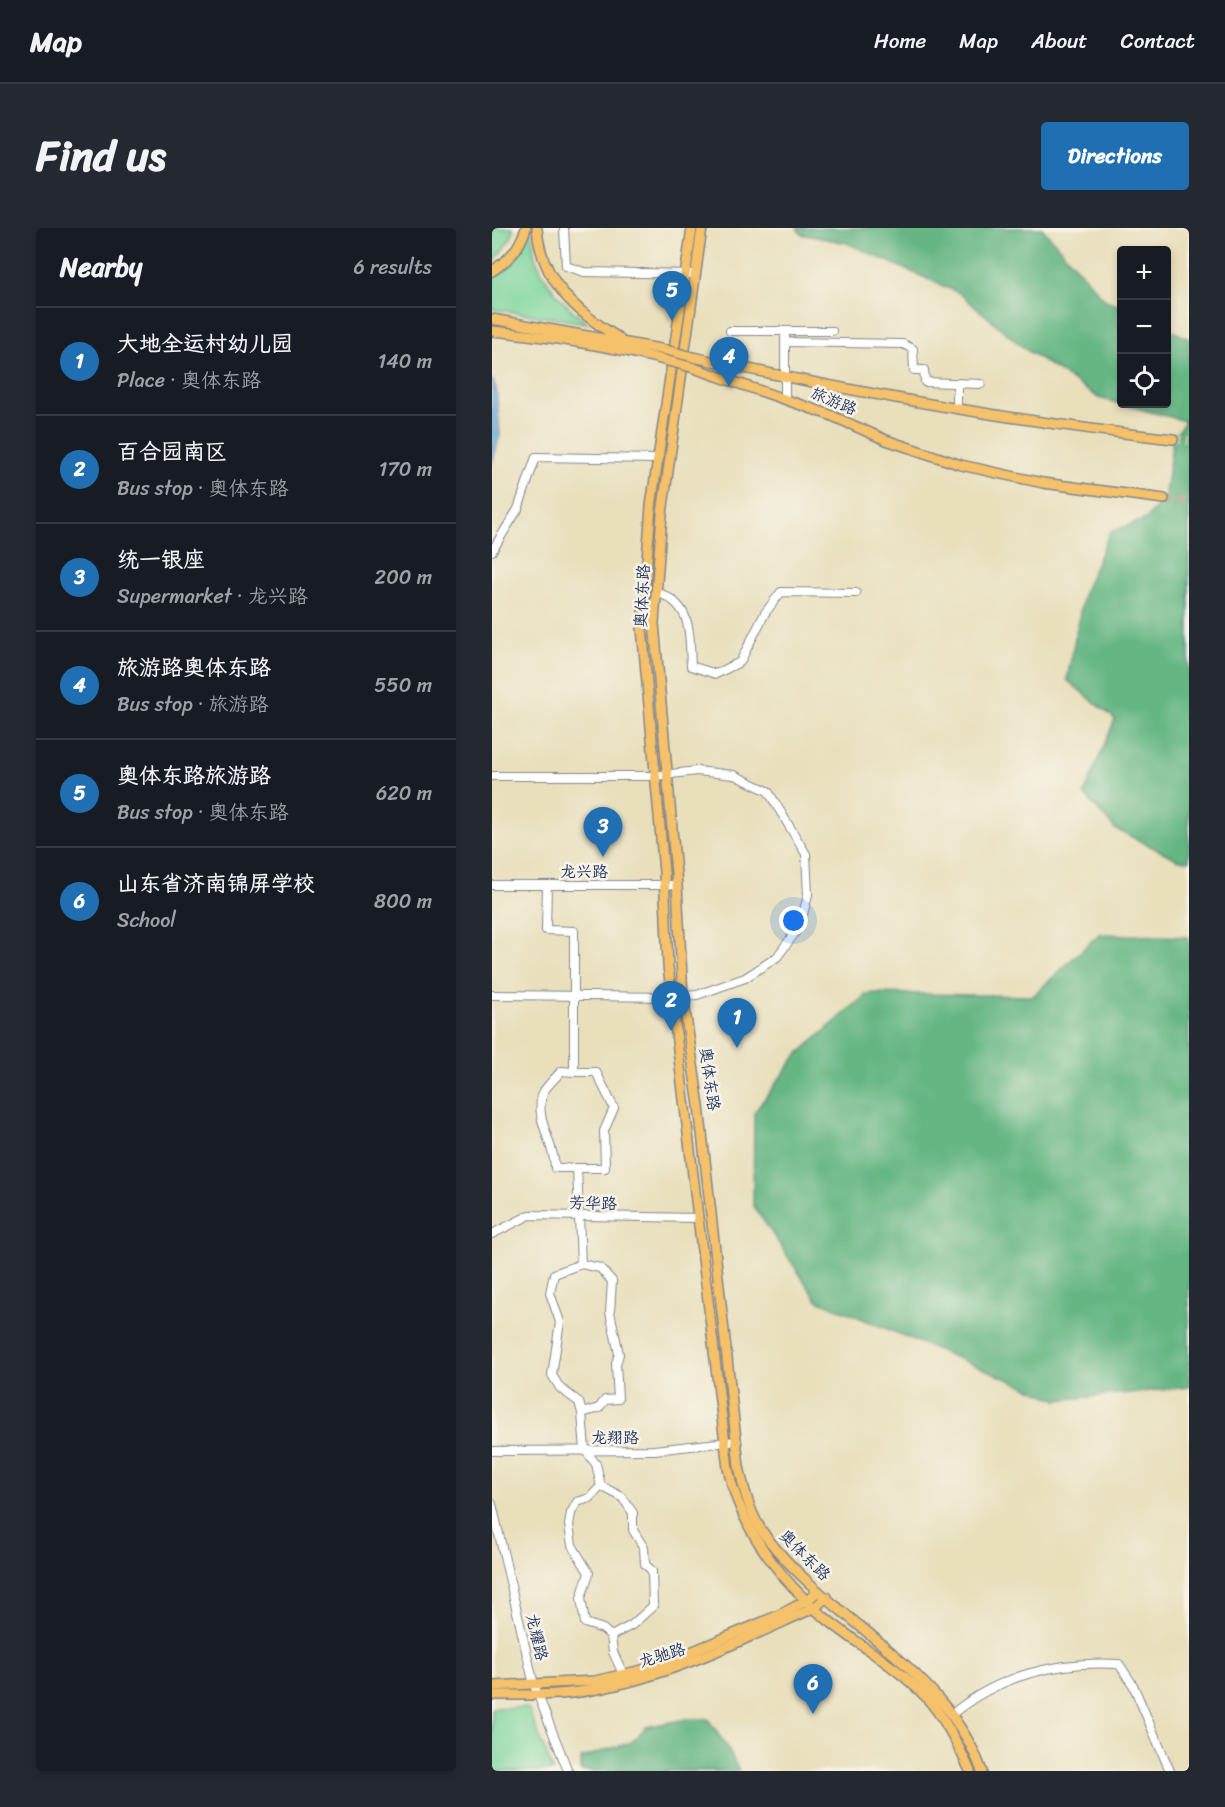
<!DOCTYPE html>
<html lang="en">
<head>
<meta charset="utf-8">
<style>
  :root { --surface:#171b24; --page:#242831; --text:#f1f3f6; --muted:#9ea1a6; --line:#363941; --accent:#1f6fb2 }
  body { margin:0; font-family:Sriracha,"LXGW WenKai TC",sans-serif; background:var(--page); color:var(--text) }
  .controls { position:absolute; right:18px; top:18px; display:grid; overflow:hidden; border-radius:6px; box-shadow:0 3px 9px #0003 }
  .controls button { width:54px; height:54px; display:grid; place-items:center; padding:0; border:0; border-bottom:2px solid var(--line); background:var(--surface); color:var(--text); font:30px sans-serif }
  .you { position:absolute; left:302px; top:693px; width:21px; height:21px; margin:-15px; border:4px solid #fff; border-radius:50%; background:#1a73e8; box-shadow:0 0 0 9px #1a73e833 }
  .badge { display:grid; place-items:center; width:39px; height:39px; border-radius:50%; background:var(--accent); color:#fff; font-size:20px; font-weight:700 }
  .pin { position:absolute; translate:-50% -50px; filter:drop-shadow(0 2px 3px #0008) }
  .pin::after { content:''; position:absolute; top:32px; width:21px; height:18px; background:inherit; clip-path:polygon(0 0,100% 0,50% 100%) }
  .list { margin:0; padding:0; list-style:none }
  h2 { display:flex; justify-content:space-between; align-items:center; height:78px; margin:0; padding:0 24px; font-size:26px }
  h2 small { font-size:20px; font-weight:400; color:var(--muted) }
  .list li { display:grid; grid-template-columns:39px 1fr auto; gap:18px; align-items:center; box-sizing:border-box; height:108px; padding:0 24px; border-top:2px solid var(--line) }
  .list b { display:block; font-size:22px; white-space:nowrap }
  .list p { margin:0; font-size:20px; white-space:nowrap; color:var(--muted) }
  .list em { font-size:20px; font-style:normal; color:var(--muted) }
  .icon { flex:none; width:33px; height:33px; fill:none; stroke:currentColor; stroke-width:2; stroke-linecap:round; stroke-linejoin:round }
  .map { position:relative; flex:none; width:697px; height:1543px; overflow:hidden; border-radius:6px }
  header { display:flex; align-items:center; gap:36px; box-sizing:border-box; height:84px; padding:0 30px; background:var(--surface); border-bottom:2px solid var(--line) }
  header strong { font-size:28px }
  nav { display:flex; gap:33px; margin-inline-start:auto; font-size:21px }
  .intro { display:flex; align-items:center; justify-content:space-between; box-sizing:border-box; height:144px; padding:0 36px }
  h1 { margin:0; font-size:42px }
  .button { padding:15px 27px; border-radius:6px; background:var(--accent); color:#fff; font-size:21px; font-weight:700 }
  main { display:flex; gap:36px; padding:0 36px }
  aside { flex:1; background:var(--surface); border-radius:6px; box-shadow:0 3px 9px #0003 }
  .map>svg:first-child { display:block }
  .green { fill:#7cd59b; stroke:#4c827c; stroke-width:1.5 }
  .forest { fill:#65b683; stroke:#407270; stroke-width:1.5 }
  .water { fill:#6db0e2; stroke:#4470a0; stroke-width:1.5 }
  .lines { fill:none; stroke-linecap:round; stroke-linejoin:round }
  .major-tunnel { stroke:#c0bca8; stroke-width:9; stroke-dasharray:9 4.5; stroke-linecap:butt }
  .minor-casing { stroke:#82878c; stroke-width:10 }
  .major-casing { stroke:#82878c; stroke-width:12 }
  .minor { stroke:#fff; stroke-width:8 }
  .major { stroke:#f5c16b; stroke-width:9 }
  .major-bridge-casing { stroke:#82878c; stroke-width:12; stroke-linecap:butt }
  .major-bridge { stroke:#f5c16b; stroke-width:9 }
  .labels { text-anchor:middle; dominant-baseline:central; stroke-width:5; stroke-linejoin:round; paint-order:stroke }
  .street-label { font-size:16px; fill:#1b2f5e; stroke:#f7f3e8 }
</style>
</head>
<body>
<header>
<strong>Map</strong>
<nav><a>Home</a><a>Map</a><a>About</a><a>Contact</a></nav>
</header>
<div class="intro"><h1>Find us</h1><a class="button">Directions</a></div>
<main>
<aside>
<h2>Nearby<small>6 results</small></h2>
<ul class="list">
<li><span class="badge">1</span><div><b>大地全运村幼儿园</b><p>Place · 奥体东路</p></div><em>140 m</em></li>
<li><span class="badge">2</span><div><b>百合园南区</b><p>Bus stop · 奥体东路</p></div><em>170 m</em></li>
<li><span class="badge">3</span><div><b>统一银座</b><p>Supermarket · 龙兴路</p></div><em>200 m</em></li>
<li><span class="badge">4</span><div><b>旅游路奥体东路</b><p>Bus stop · 旅游路</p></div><em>550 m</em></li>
<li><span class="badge">5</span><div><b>奥体东路旅游路</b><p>Bus stop · 奥体东路</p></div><em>620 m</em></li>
<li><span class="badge">6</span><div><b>山东省济南锦屏学校</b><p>School</p></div><em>800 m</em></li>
</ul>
</aside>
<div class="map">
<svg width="697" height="1543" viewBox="0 0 697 1543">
  <rect width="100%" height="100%" fill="#f7f3e8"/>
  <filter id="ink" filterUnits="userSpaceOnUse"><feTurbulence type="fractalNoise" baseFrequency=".0167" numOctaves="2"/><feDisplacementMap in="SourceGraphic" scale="12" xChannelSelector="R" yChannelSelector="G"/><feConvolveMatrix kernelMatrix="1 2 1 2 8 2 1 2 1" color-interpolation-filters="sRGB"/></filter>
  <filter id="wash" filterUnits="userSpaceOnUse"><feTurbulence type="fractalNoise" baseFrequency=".008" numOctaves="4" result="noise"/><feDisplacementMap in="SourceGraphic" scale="24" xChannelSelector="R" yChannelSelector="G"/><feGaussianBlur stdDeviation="1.35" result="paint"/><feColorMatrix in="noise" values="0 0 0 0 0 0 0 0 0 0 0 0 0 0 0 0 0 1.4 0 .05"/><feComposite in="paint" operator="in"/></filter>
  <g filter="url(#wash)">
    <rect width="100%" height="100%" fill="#e9dfbb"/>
    <!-- green -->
    <g class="green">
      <polygon points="0,0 21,0 20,8 0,37"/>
      <path d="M37 0C42 8 40 22 44 32 55 59 73 77 95 95L0 81V52C21 38 32 25 37 0Z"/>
      <polygon points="0,1480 36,1480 61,1543 0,1543"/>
    </g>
    <!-- forest -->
    <g class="forest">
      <polygon points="305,0 550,0 612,71 629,79 630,176 674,176 675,100 697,111 697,633 687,632 623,601 592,566 623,491 575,452 592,363 618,304 654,291 672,271 681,211 693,193 607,170 533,121 467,65 355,15 309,6"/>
      <polygon points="607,706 697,709 697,1159 566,1172 325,1072 261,977 262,885 305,827 376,765 541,768"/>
      <polygon points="194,1491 216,1491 235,1519 247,1543 89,1543 89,1530 140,1514 154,1499"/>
    </g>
    <!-- water -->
    <polygon class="water" points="0,151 4,160 8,207 0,235"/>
  </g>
  <g filter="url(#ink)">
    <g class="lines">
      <!-- major-tunnel -->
      <g class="major-tunnel">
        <polyline points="681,211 697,213"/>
        <polyline points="672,271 697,274"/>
      </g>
      <!-- minor casing -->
      <g class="minor-casing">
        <g id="minor">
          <polyline points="72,0 74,38 92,44 202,46"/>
          <polyline points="238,103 340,103"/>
          <polyline points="293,114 411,116 421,121 422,142 432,142 433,154 489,156"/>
          <polyline points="293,170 293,109"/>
          <polyline points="465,181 465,156"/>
          <polyline points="0,323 26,281 44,229 166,231"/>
          <path d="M164 364C201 376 197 405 199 438L224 446 248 434 273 385 289 364 364 365"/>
          <polyline points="0,548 162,548 205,543 242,547 276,563 314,626 316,667 308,698 285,729 253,750 205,767 179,769 0,767"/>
          <polyline points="0,657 185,657"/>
          <polyline points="55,657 54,702 82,703 82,844 104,844 122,880 112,903 113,940 85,940 89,1036 62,1046 58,1065 68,1094 60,1147 68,1160 87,1174 90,1185 93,1222 104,1236 109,1258 98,1270 85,1274 79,1285 77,1297 80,1317 97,1345 89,1370 93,1395 111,1401 119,1408 121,1424 131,1446"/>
          <path d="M82 844 69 843C64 850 54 858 51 865 41 890 63 916 63 940H85"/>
          <polyline points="0,1006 38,987 206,990"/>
          <polyline points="89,1036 108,1040 120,1053 118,1084 127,1126 124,1136 126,1171 113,1172 107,1180 90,1185"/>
          <polyline points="0,1223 162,1222 245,1213"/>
          <polyline points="109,1258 130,1269 141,1285 141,1302 152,1320 153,1336 160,1343 161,1378 140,1397 119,1408"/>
          <polyline points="0,1276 42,1457 76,1543"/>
          <path d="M459 1487C505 1448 566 1432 627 1436L641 1457 678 1543"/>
        </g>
      </g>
      <!-- major casing -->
      <g class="major-casing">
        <g id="major">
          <path d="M45 0C49 53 84 84 127 110"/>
          <path d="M200 0 159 278 150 400 172 644 176 738 236 1240C247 1296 281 1342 323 1381 358 1413 401 1434 434 1469 452 1489 467 1518 478 1543"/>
          <path d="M210 0 170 286 162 395 185 657 191 768 207 878 247 1238C252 1263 259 1290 275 1310 341 1395 451 1437 490 1543"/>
          <path d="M0 43C18 31 27 21 34 0"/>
          <polyline points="0,91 174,122"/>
          <path d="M0 103C59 109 115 117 172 132"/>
          <path d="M201 129C360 164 519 193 681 211"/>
          <polyline points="199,139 338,187 394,212 469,237 551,255 672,271"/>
          <polyline points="0,1458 103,1453 163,1439 285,1388 316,1372 326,1363"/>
          <path d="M0 1467C33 1467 67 1468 100 1462 178 1448 250 1412 322 1380L335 1369"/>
        </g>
      </g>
      <!-- minor -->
      <use href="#minor" class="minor"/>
      <!-- major -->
      <use href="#major" class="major"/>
      <!-- major-bridge casing -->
      <g class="major-bridge-casing">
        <g id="major-bridge">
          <polyline points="174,122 201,129"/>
          <polyline points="172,132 199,139"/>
        </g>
      </g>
      <!-- major-bridge -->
      <use href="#major-bridge" class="major-bridge"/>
    </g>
  </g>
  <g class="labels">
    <!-- street labels -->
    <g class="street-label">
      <text transform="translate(342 173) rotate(22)">旅游路</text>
      <text transform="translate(150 368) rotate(-87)">奥体东路</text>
      <text x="92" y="643">龙兴路</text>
      <text transform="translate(218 851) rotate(82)">奥体东路</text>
      <text transform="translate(101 975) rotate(1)">芳华路</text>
      <text x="123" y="1209">龙翔路</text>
      <text transform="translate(313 1327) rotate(45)">奥体东路</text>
      <text transform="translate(45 1409) rotate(77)">龙耀路</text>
      <text transform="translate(170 1427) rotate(-17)">龙驰路</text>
    </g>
  </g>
</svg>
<div class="controls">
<button>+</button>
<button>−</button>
<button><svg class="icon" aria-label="locate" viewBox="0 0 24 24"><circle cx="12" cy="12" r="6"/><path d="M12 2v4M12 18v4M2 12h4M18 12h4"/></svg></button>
</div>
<div class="you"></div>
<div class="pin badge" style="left:245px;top:820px">1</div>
<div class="pin badge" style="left:179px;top:803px">2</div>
<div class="pin badge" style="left:111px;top:629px">3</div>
<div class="pin badge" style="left:237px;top:159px">4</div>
<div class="pin badge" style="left:180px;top:93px">5</div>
<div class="pin badge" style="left:321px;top:1486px">6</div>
</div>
</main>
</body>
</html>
